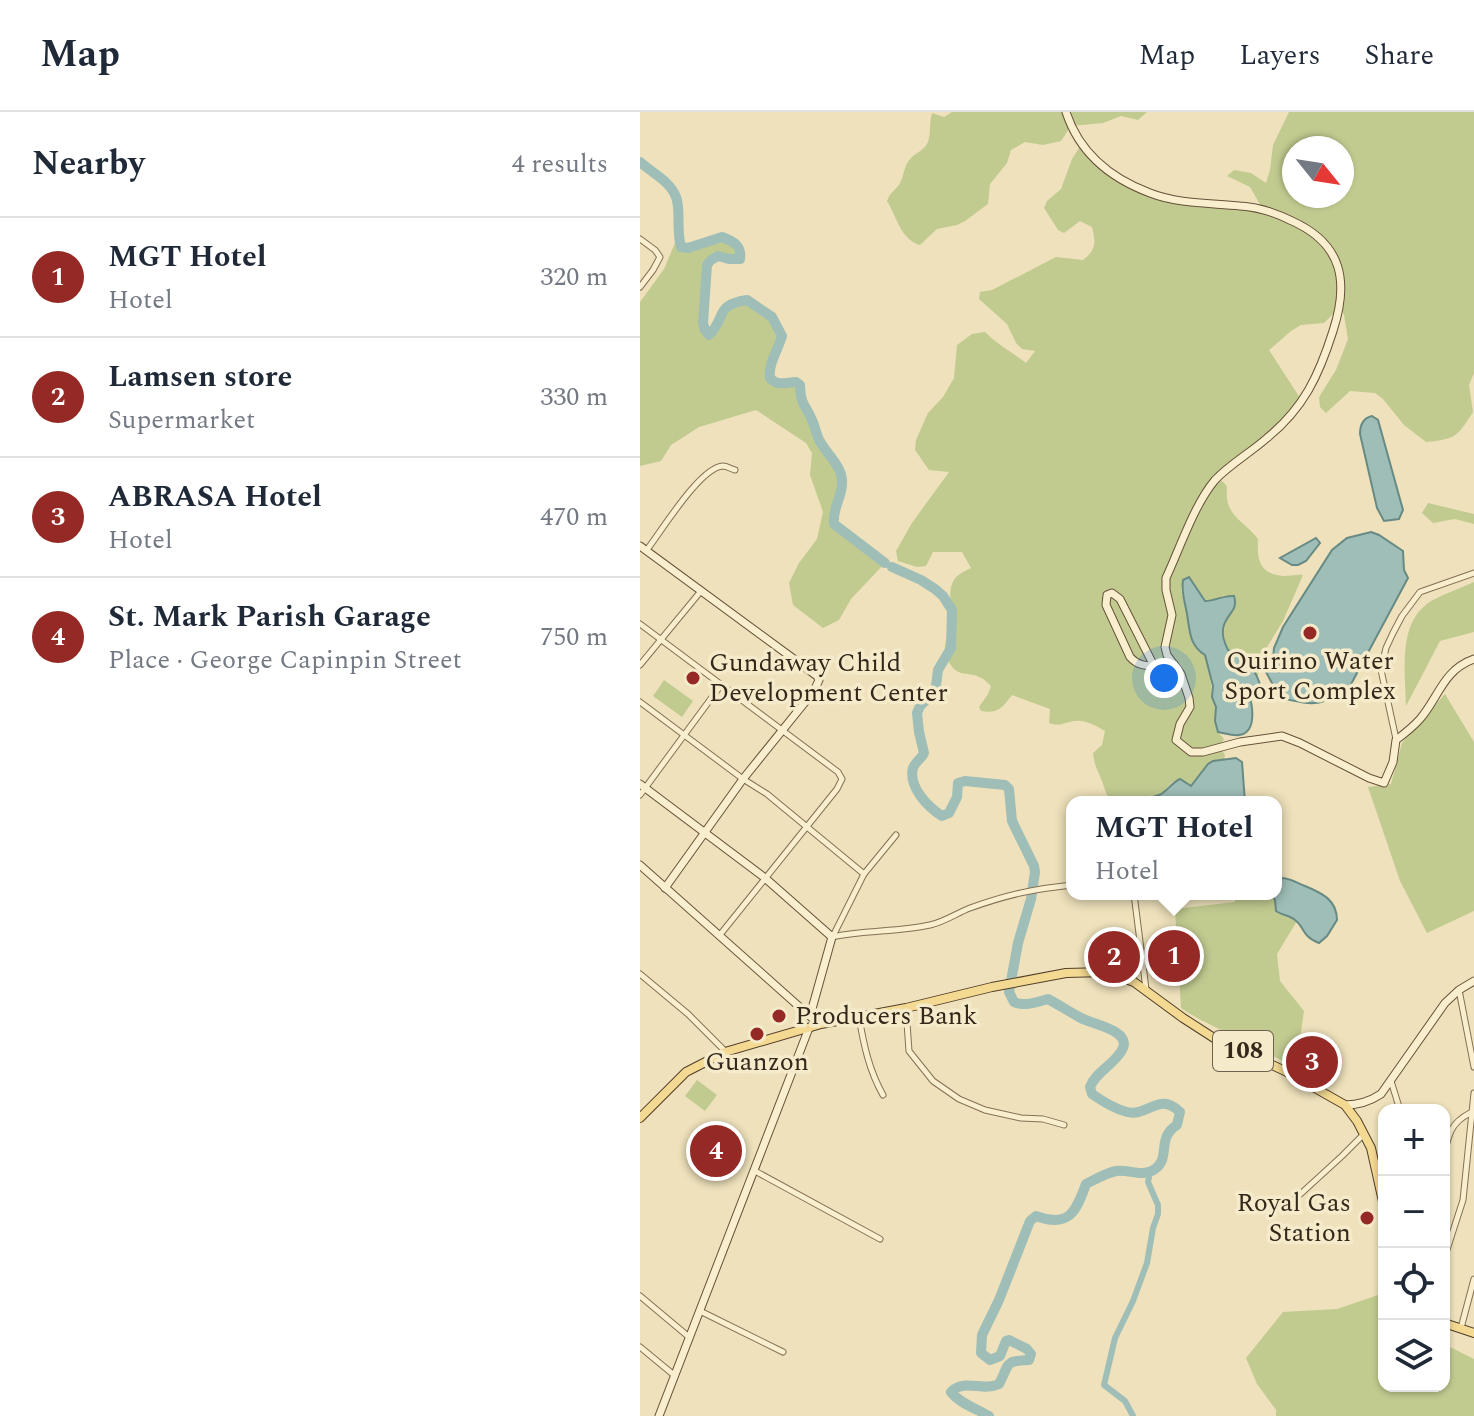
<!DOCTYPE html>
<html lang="en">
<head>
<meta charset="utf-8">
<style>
  :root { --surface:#fff; --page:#f2f2f3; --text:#1f2937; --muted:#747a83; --line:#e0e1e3; --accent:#942925 }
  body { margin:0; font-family:Spectral,serif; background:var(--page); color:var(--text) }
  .controls { position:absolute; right:24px; bottom:24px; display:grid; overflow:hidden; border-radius:16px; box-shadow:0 2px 6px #0004 }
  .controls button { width:72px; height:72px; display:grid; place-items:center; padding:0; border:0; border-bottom:2px solid var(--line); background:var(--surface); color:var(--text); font:40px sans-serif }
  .compass { position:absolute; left:642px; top:24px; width:72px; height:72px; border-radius:50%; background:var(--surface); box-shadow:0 2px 6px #0004; rotate:120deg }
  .you { position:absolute; left:524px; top:566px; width:28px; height:28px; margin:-20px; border:6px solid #fff; border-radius:50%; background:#1a73e8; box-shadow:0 0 0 12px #1a73e833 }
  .badge { display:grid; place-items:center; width:52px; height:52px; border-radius:50%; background:var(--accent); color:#fff; font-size:26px; font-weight:700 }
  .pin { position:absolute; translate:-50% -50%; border:4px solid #fff; box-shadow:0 2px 8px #0006 }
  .popup { position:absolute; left:426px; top:684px; width:216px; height:104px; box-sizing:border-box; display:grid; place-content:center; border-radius:16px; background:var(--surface); filter:drop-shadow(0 2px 6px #0005); font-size:26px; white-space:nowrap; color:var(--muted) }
  .popup b { font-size:30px; color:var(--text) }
  .popup::after { content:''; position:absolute; left:50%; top:100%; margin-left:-16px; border:16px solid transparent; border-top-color:var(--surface) }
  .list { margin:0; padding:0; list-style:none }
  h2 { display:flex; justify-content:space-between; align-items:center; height:104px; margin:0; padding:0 32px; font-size:34px }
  h2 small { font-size:26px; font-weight:400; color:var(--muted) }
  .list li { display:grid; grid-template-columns:52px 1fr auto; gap:24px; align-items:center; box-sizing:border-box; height:120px; padding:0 32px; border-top:2px solid var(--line) }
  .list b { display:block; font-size:30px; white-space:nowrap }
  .list p { margin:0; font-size:26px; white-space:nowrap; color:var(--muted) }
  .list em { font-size:26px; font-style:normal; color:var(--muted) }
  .icon { flex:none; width:44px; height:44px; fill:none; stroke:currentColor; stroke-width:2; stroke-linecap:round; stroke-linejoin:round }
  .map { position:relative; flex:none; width:834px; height:1304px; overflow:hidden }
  header { display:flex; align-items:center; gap:48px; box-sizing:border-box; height:112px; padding:0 40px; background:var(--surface); border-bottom:2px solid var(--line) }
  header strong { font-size:38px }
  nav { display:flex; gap:44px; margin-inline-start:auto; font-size:28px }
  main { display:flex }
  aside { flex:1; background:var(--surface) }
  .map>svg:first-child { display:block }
  .green { fill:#c1cb90; fill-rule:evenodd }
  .water { fill:#9fbeb7; stroke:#678b84; stroke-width:2 }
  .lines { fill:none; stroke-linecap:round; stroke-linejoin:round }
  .canal { stroke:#9fbeb7; stroke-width:6 }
  .river { stroke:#9fbeb7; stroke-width:10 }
  .street-casing { stroke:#857055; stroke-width:7 }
  .secondary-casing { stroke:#665139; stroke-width:9 }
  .primary-casing { stroke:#523e2a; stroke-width:10 }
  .street { stroke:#f9eece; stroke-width:5 }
  .secondary { stroke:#f9eece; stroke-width:7 }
  .primary { stroke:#f3d991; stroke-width:8 }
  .poi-dot { fill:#942925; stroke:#f5ebcb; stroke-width:3 }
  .labels { text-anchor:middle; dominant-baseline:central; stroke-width:7; stroke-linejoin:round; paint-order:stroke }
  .shield { fill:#f5ebcb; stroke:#6d624f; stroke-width:2 }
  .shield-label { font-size:24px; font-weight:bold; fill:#33281a }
  .poi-label { font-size:26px; fill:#33281a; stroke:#f5ebcb }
</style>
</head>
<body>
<header>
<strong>Map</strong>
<nav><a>Map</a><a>Layers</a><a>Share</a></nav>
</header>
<main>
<aside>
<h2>Nearby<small>4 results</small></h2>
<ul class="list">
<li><span class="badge">1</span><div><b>MGT Hotel</b><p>Hotel</p></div><em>320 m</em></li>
<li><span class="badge">2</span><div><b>Lamsen store</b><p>Supermarket</p></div><em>330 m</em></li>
<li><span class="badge">3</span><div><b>ABRASA Hotel</b><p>Hotel</p></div><em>470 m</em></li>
<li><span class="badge">4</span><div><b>St. Mark Parish Garage</b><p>Place · George Capinpin Street</p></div><em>750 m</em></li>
</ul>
</aside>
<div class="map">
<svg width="834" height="1304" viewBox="0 0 834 1304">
  <rect width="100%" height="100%" fill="#eee1bb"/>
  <!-- green -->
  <g class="green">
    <path d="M312 0H507L498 8 481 4 463 11 431 14 421 29 403 33 385 30 371 38 367 51 350 72 348 92 325 109 317 113 297 117 280 133C260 127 257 105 247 89 250 81 253 80 258 74 264 67 263 57 268 50 274 40 287 39 289 26 291 18 289 12 292 1L304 5Z"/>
    <path d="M649 0H834V261L829 273 833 300C817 325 816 327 786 330L764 313 743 287 735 281 710 279 686 301 680 295 679 285 696 258 708 227 704 203 700 195 684 211 661 213 651 219 629 238 662 289 638 318 578 365 587 374C584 405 602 406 618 427 617 448 619 462 644 464 651 464 656 462 663 463L643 509 619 548 618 566 605 546 588 538C581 518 583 513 595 495L584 483 575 489H564L549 465 541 477C543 486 547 495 548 503 550 520 548 533 565 543 569 556 571 569 572 583 573 587 576 591 576 596 578 611 571 613 584 627L580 635 585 643 584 648C563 650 564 661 551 674L539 667 531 671 522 682 502 685 494 690H471C466 683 465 677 462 669 457 656 455 656 453 641L462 633 465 619C458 615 450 610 441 609 428 607 423 616 409 611L410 597 372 583C362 596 358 602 341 599L339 595 348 582 351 574C335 556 324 567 313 556 308 550 304 540 305 533 306 526 310 522 312 515 314 501 307 486 312 472 315 463 323 460 331 456L322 440H293L286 454 277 455 258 449 256 439 272 411 309 360 289 358 275 338 276 328 288 301 303 285 314 266 317 233 332 222 345 220C358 233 372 240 386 251L395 239 382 237 376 231 367 212 339 187 340 180 352 178 416 145 443 148C456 138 456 131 452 115L440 109 424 121 418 118 404 96 407 89 421 77 432 47 441 33 459 52 512 82 622 96 610 75 587 64 594 58 611 61 626 71 630 58 633 33ZM654 36H702V84H654Z"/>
    <path d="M38 124 42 135 48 136 82 125C93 129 102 133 100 147H89L78 144 71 148 67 153 63 210 65 218 69 222C86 204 75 193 107 188L132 205 142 224C138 238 128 252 130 266 138 275 146 270 156 270L160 273C161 295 165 291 172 308 176 316 176 324 181 331 188 343 202 355 202 369 203 385 192 395 194 412L245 451 211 487 199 508 183 516 153 493 149 471 159 451 177 427 183 400 170 363 172 341 166 331 116 298 59 315 31 333 21 349 0 354V190L24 157Z"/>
    <polygon points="788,391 834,402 834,412 815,407 793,411 782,401"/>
    <path d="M834 470V520L800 529 766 594C766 559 756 509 793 488 806 481 821 476 834 470Z"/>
    <polygon points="24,568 53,589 42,605 13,584"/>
    <polygon points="805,582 834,630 834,799 787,821 760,769 728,675 751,672 762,631"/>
    <path d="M595 782H631L635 788V794L644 804 657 809 637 842 640 869 664 899 656 954C629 944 606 930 581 918 567 911 554 905 541 896L535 797 595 790Z"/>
    <polygon points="57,968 77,983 65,999 45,984"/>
    <polygon points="744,1181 744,1274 804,1274 804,1232 834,1247 834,1304 636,1304 636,1298 617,1272 606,1246 643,1200 697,1197"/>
  </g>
  <!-- water -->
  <g class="water">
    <path d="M732 304 738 308 763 398 759 407 744 409 737 396 720 322C720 313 723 306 732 304Z"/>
    <path d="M731 420 739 423 763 439 764 458 768 466 710 574C681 596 673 593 640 586L626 560V553L633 548 634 536 643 515 692 438 707 426Z"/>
    <polygon points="676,426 680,431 666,449 658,453 652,453 640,446"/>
    <path d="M549 465 565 489C576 489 583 483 594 484 599 500 585 502 583 517 582 523 585 532 588 538 606 546 616 557 621 576L610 586C613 597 616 621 599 623 593 624 584 621 578 620L575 609 576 595 572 585 573 574 565 543C549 533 550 519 547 502 545 490 541 480 543 468Z"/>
    <path d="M596 646 602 650 605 690H494C502 685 510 687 519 683 527 680 531 671 540 667L551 674 568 652 573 649Z"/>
    <path d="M641 766C651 766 656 771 665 774 682 781 697 788 697 808L687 824 679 831C661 824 665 815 655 808 651 804 642 803 636 799L635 788 631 782H636V770Z"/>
  </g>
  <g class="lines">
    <!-- canal -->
    <polyline class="canal" points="493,1304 485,1289 464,1273 475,1226 493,1189 507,1151 513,1116 518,1102 518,1093 508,1070 510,1060"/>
    <!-- river -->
    <g class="river">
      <path d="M0 50C12 61 30 69 36 85 41 97 36 118 41 135L48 136 82 125C93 129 102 133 100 147H89L78 144 71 148 67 153 63 211 65 218 69 223C87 205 74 193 107 188L132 205 142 224C138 238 128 252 130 266 138 275 146 270 156 270L160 273C161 295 165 291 172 308 176 316 176 324 181 331 188 343 202 355 202 369 203 385 192 395 194 412L245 451"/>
      <path d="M252 455 281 468 295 477 303 484 312 498 311 536 298 558 296 574 293 581 280 594 277 601 279 620 284 641C282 646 275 650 273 656 268 675 288 695 302 704L309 701 317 685 318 671 325 669 365 673 369 677 372 709 394 754 395 760 391 787 378 831 369 880 374 890C384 895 397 890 408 887 419 893 430 900 441 906 452 912 490 918 483 936 476 952 456 959 450 975L452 982C462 989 475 997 487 1000 508 1005 519 979 540 1000L537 1013C516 1026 531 1046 515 1057 503 1066 489 1057 476 1059 466 1061 456 1067 446 1072 436 1100 429 1116 396 1104L390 1109 359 1188 342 1223 341 1241 350 1248 360 1244 366 1229 369 1228 387 1237 391 1242 389 1248C363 1249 370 1252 359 1272 342 1280 325 1266 311 1280 319 1291 337 1297 349 1304"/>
    </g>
    <!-- street casing -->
    <g class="street-casing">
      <g id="street">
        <polyline points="0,127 15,138 20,145 13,158 0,175"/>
        <path d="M6 439C21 420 60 355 83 354 87 354 91 357 95 358"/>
        <polyline points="0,512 198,660 202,667 197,677 79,824"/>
        <polyline points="0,553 61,479"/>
        <polyline points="0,590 103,667 127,682 224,762"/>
        <polyline points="756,627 741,558 746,536 753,521 762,504 780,480 834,461"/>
        <polyline points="0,683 81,573"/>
        <polyline points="494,782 506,877"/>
        <polyline points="193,824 224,762 256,723"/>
        <path d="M192 825C224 818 258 820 290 813 304 810 317 801 330 796 366 783 393 777 432 773"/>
        <polyline points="0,862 48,902 85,939"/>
        <polyline points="819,878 834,955"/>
        <polyline points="266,897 269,939 293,969 319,987 345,998 381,1006 403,1007 424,1013"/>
        <path d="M219 905C224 934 229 958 243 983"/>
        <polyline points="751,969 760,998"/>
        <path d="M804 1042C809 1021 811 1011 830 1001"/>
        <polyline points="115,1059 240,1127"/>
        <polyline points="655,1087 702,1044 724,1022"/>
        <polyline points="804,1147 823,1088 834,981"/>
        <polyline points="0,1184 49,1225"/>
        <polyline points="60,1199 143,1240"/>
        <polyline points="821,1216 834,1167"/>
        <polyline points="0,1235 34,1263"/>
      </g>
    </g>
    <!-- secondary casing -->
    <g class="secondary-casing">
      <g id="secondary">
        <path d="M426 0C439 40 470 66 510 81 538 92 570 91 600 94 618 95 636 101 652 109 703 132 709 170 693 219 679 263 664 296 627 326 610 341 590 352 575 368 554 393 540 436 526 466V478L532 503 525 535 527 543 541 562 549 586 550 595 540 612 536 628 551 640H563L600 630 642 624 660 631 729 666 744 671 753 650 756 628C764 622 773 615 780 607 799 585 803 558 834 547"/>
        <polyline points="0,434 177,564 179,568 174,579 103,667 25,776"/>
        <path d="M514 554 480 487 472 481 467 483 466 493 490 545C497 553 505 554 516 554L534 552"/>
        <polyline points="0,672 125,766 192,825 170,904"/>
        <polyline points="0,753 172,906"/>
        <path d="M705 993C719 993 729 990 741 982L805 891 819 878 834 869"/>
        <polyline points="19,1304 169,916"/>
      </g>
    </g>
    <!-- primary casing -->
    <g class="primary-casing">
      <g id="primary">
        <polyline points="0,1006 46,960 85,940 181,912 266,896 352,875 426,861 466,860 494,870 543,906 574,926 645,959 705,993 717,1009 731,1036 744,1094"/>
        <polyline points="804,1211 834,1221"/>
      </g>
    </g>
    <!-- street -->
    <use href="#street" class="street"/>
    <!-- secondary -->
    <use href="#secondary" class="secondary"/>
    <!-- primary -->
    <use href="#primary" class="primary"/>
  </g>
  <!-- markers -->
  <g class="poi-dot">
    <circle cx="670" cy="521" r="8"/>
    <circle cx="53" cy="566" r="8"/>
    <circle cx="139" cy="904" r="8"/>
    <circle cx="117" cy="922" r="8"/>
    <circle cx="727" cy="1106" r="8"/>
  </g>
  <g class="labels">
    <!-- shield labels -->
    <rect class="shield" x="573" y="919" width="60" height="40" rx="6"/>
    <g class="shield-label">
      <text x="603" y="939">108</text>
    </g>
    <!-- poi labels -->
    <g class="poi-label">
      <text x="670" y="549">Quirino Water<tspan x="670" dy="30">Sport Complex</tspan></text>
      <text x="69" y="551" text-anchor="start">Gundaway Child<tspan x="69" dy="30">Development Center</tspan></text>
      <text x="155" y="904" text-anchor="start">Producers Bank</text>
      <text x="117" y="950">Guanzon</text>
      <text x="711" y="1091" text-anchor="end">Royal Gas<tspan x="711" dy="30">Station</tspan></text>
    </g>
  </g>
</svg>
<div class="controls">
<button>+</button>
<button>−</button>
<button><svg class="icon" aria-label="locate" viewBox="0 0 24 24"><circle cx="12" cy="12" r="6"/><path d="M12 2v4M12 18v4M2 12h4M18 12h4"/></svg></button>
<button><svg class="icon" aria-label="layers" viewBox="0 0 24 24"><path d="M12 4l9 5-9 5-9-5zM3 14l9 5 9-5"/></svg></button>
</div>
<svg class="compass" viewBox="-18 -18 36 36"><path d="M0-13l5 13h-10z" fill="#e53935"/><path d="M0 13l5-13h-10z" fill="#747a83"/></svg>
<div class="you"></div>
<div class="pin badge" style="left:534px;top:844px">1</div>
<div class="popup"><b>MGT Hotel</b>Hotel</div>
<div class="pin badge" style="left:474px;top:845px">2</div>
<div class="pin badge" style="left:672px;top:950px">3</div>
<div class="pin badge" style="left:76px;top:1039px">4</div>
</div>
</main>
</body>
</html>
